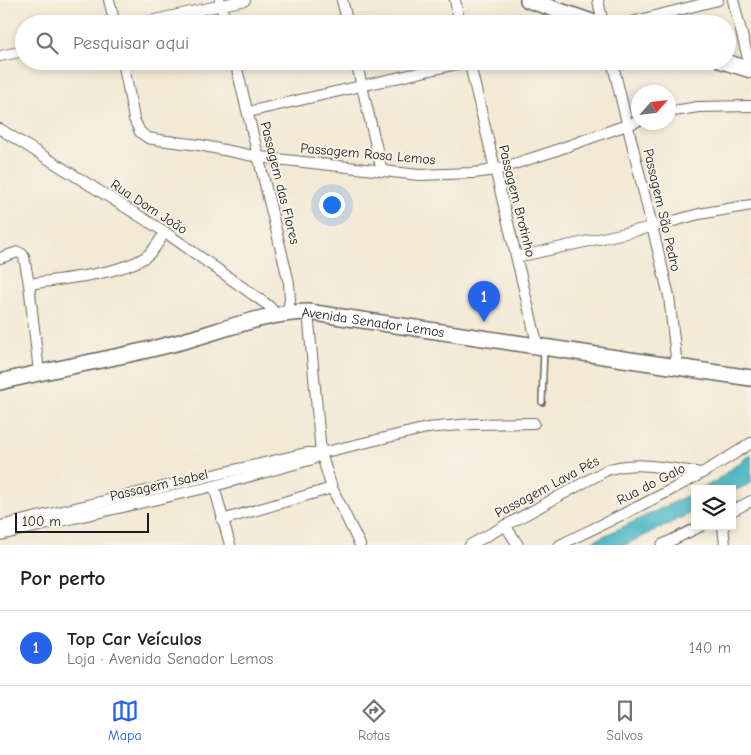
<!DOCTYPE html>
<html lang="pt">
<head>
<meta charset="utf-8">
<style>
  :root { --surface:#fff; --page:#f6f6f6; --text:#202124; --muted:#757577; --line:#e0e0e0; --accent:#2563eb }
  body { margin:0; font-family:"Comic Neue",sans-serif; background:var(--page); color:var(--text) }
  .controls { position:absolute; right:15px; bottom:15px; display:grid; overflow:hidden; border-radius:0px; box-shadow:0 2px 8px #0003 }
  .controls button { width:45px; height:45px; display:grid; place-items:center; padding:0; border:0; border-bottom:1px solid var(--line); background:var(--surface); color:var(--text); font:25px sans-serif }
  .compass { position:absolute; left:631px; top:85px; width:45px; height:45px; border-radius:50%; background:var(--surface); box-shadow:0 2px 8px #0003; rotate:63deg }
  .scale { position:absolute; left:15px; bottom:12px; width:134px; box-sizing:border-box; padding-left:5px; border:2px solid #1c1c1c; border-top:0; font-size:14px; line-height:18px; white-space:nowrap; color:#1c1c1c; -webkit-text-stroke:4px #f7f3e8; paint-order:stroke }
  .you { position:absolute; left:331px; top:204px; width:18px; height:18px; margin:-12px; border:4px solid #fff; border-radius:50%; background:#1a73e8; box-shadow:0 0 0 8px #1a73e833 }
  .badge { display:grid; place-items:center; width:32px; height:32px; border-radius:50%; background:var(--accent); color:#fff; font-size:16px; font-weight:700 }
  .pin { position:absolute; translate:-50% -41px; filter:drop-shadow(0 1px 2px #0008) }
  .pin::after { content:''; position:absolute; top:26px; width:18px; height:15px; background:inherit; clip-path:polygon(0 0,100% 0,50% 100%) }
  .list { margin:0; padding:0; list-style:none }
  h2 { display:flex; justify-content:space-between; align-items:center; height:65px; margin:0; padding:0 20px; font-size:21px }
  h2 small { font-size:16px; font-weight:400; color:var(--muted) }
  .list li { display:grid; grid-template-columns:32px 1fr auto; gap:15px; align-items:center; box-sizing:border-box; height:75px; padding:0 20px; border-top:1px solid var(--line) }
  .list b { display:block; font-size:19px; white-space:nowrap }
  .list p { margin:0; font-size:16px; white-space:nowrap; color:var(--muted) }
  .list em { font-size:16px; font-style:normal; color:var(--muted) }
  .icon { flex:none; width:28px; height:28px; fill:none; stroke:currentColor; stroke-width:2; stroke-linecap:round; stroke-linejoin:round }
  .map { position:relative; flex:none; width:751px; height:545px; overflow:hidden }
  .search { position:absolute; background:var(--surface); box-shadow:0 2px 8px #0003; left:15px; right:15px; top:15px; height:55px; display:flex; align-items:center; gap:12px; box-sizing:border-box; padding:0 18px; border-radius:28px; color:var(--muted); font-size:19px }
  .sheet { height:140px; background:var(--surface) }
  nav { display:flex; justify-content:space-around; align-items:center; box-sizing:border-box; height:70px; border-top:1px solid var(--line); background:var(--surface); font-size:14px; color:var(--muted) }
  nav a { display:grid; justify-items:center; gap:2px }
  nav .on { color:var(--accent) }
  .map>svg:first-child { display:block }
  .water { fill:#48b5c5; stroke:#326870 }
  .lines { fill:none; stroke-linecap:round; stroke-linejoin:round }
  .lane-casing { stroke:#67645c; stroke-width:8 }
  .street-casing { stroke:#67645c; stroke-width:12 }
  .primary-casing { stroke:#67645c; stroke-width:18 }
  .lane { stroke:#fff; stroke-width:5 }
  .street { stroke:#fff; stroke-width:10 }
  .primary { stroke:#fff; stroke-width:15 }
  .labels { text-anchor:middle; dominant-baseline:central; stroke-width:4; stroke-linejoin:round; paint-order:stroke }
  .street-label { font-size:14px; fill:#1c1c1c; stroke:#f7f3e8 }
</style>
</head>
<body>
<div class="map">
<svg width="751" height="545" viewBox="0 0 751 545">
  <rect width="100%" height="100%" fill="#f7f3e8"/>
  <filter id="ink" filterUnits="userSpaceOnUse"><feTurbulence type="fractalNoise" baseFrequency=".02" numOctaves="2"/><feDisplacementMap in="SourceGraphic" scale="10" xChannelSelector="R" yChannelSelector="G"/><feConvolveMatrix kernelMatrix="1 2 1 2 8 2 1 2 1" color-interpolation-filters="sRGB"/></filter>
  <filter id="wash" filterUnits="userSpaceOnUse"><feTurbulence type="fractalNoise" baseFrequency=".0096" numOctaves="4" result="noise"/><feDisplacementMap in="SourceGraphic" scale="20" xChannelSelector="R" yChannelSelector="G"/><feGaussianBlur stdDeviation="1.12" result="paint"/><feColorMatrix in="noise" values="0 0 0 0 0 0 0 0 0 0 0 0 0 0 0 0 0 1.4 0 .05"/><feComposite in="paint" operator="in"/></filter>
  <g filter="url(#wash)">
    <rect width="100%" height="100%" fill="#f3e9d4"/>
    <!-- water -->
    <g class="water">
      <polygon points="751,454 751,483 732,492 732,489 701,489 714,482"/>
      <polygon points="695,492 695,511 625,545 585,545"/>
    </g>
  </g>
  <g filter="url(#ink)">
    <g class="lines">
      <!-- lane casing -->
      <g class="lane-casing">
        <polyline id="lane" points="542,402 544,348"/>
      </g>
      <!-- street casing -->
      <g class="street-casing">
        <g id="street">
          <polyline points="109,0 115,24"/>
          <polyline points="342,0 348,24"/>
          <polyline points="455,0 460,24"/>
          <polyline points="598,0 603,24"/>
          <polyline points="733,0 751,70"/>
          <polyline points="220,1 226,24"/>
          <polyline points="137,24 245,0"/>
          <polyline points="624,24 718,0"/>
          <polyline points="0,56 24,51"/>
          <polyline points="123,61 134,119 140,132 148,138 159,140 199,145 259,157 419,175 473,173 496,170 551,152 638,121"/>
          <polyline points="235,61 289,283 290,300 287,313"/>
          <polyline points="356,61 382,171"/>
          <polyline points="469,61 538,347"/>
          <polyline points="612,61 669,296 677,366"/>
          <polyline points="248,112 470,61"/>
          <polyline points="668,112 698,107 751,106"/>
          <polyline points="0,129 165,232 269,306 277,315"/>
          <polyline points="517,257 652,227 699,214 751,205"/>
          <polyline points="0,258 18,252 22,254 24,257 29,284 39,372"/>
          <path d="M29 284C59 279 127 274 149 254 155 249 160 240 165 232"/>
          <polyline points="308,312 321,453 332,488 360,545"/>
          <polyline points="214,486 230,545"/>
          <polyline points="732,511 751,501"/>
          <polyline points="222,520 332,488"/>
          <polyline points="505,525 518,545"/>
          <polyline points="0,526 306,453 321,453 427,428 472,424 534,423"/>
          <polyline points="723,526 725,545"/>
          <polyline points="0,535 214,486 313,459 321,453"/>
          <path d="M470 545 605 471C633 459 672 469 702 473"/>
          <path d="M560 545C625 513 691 483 751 443"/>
          <polyline points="662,545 701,526"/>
        </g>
      </g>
      <!-- primary casing -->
      <g class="primary-casing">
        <g id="primary">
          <polyline points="528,0 598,24"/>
          <polyline points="722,61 751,70"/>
          <path id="s1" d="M0 382C56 368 112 359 168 345 214 334 260 313 308 312L751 378"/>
        </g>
      </g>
      <!-- lane -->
      <use href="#lane" class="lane"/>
      <!-- street -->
      <use href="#street" class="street"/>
      <!-- primary -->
      <use href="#primary" class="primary"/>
    </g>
  </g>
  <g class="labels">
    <!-- street labels -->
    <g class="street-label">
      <text transform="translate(368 154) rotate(5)">Passagem Rosa Lemos</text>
      <text transform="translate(280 183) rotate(76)">Passagem das Flores</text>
      <text transform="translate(517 201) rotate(76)">Passagem Brotinho</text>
      <text transform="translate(149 207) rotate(33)">Rua Dom João</text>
      <text transform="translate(662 210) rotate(77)">Passagem São Pedro</text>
      <text stroke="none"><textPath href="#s1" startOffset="382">Avenida Senador Lemos</textPath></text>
      <text transform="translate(651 484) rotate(-27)">Rua do Galo</text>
      <text transform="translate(159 485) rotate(-13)">Passagem Isabel</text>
      <text transform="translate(547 487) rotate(-28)">Passagem Lava Pés</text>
    </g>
  </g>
</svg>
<div class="controls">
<button><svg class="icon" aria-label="layers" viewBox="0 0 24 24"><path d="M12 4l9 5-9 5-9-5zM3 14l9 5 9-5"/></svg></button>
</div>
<svg class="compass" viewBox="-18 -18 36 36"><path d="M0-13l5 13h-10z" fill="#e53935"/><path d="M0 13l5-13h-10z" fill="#757577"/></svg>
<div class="scale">100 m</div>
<div class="you"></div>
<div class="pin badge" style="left:484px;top:322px">1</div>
<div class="search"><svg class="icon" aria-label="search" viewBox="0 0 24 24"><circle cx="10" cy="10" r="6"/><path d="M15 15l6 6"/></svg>Pesquisar aqui</div>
</div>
<section class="sheet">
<h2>Por perto<small></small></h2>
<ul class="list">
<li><span class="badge">1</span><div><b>Top Car Veículos</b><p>Loja · Avenida Senador Lemos</p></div><em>140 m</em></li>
</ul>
</section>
<nav>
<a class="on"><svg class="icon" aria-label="map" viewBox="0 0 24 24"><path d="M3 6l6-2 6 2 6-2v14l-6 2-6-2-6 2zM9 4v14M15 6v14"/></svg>Mapa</a>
<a><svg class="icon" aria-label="directions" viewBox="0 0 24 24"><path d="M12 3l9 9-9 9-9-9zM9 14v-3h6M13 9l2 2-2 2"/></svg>Rotas</a>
<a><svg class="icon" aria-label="saved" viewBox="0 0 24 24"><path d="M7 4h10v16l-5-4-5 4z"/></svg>Salvos</a>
</nav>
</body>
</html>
